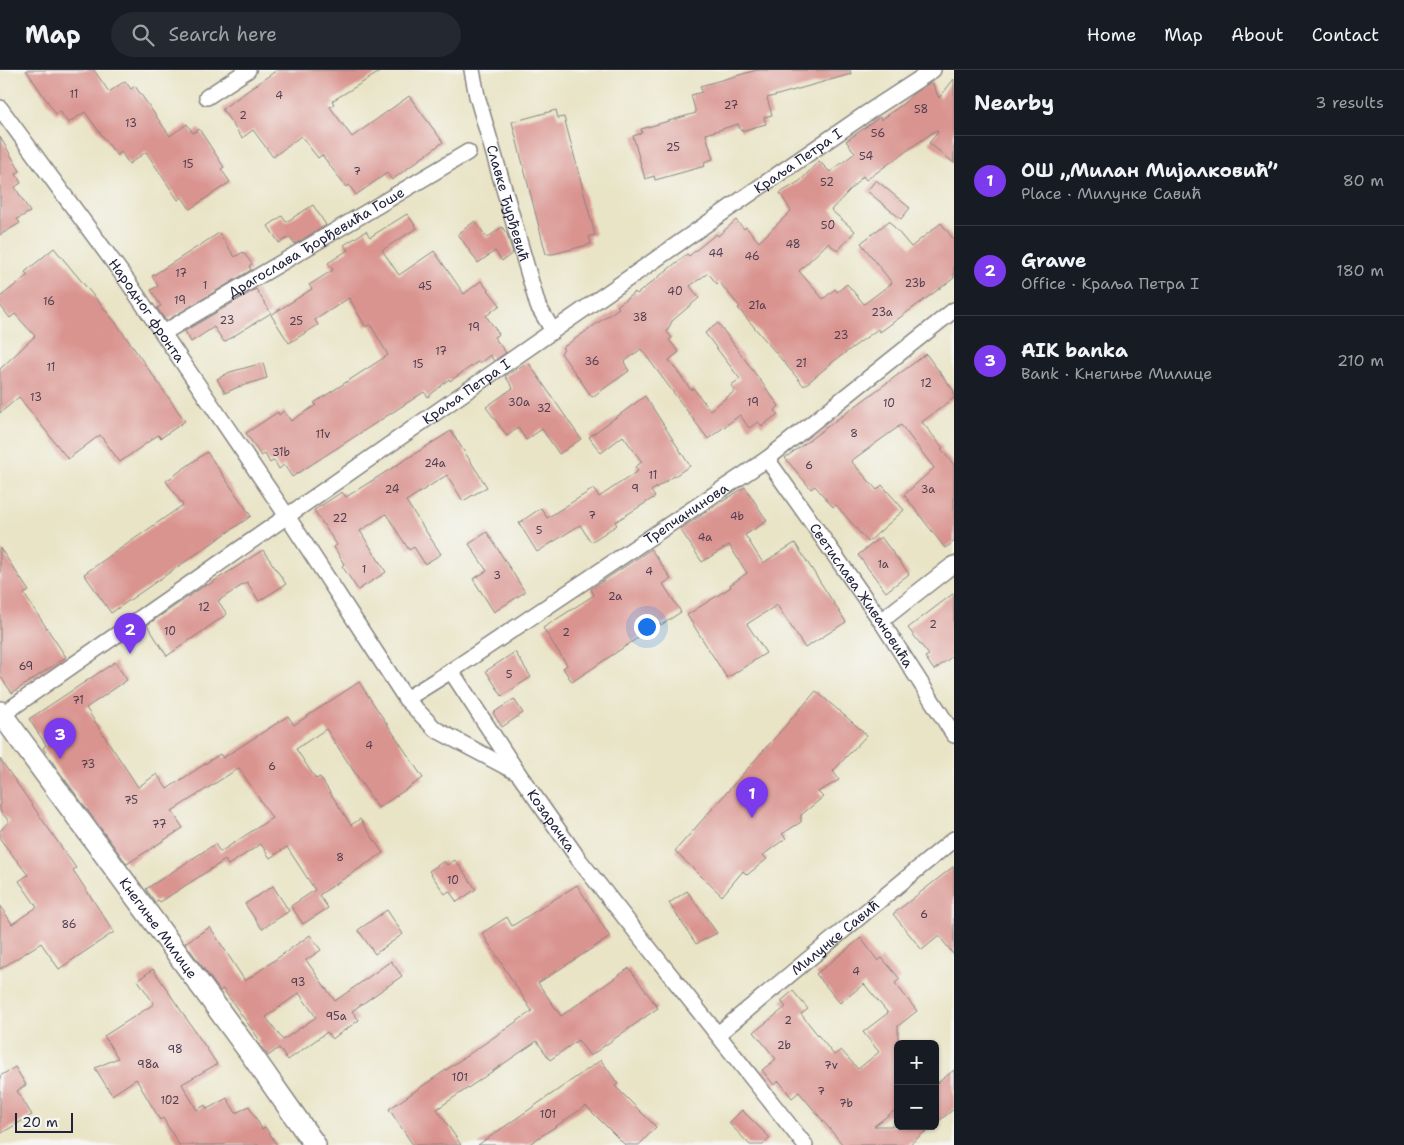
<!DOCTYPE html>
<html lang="en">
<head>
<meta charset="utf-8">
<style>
  :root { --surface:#171b24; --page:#242831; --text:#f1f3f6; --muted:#9ea1a6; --line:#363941; --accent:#7c3aed }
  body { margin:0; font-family:"Shantell Sans",sans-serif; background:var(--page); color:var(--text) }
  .controls { position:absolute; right:15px; bottom:15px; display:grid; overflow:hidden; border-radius:8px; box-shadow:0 1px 4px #0004 }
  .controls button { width:45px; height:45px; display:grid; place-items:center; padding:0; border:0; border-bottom:1px solid var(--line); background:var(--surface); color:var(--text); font:25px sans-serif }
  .scale { position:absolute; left:15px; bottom:12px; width:58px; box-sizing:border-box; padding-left:5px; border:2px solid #22223b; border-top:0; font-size:14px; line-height:18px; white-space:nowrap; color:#22223b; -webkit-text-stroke:4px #f6f6f2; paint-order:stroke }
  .you { position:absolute; left:646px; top:556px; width:18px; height:18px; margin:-12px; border:4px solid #fff; border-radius:50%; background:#1a73e8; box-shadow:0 0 0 8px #1a73e833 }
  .badge { display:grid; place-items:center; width:32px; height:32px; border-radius:50%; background:var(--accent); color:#fff; font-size:16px; font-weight:700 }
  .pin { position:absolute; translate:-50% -41px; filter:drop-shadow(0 1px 2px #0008) }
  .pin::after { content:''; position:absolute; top:26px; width:18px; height:15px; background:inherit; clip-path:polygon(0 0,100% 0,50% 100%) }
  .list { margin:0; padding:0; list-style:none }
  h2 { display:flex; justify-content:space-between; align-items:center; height:65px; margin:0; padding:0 20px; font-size:21px }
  h2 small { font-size:16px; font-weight:400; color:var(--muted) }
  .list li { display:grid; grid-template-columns:32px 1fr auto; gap:15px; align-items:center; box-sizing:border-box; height:90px; padding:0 20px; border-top:1px solid var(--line) }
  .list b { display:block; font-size:19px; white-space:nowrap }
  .list p { margin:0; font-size:16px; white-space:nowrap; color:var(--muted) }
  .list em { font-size:16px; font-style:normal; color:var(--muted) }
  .icon { flex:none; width:28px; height:28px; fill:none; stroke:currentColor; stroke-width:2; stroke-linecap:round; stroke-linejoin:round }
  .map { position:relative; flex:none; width:954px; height:1075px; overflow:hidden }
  header { display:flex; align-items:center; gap:30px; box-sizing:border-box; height:70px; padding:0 25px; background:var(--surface); border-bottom:1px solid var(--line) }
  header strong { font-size:24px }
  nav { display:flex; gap:28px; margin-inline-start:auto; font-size:18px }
  .search { width:350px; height:45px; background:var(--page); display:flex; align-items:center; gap:12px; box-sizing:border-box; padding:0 18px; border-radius:28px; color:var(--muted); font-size:19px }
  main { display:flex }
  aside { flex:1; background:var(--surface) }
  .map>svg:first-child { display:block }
  .building { fill:#da9490; fill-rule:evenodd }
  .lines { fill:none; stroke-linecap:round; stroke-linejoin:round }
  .street-casing { stroke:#868380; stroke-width:18 }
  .secondary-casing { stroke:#868380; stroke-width:24 }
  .street { stroke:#fff; stroke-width:15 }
  .secondary { stroke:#fff; stroke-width:21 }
  .labels { text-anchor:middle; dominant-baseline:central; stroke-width:5; stroke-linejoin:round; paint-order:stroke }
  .number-label { font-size:11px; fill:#503e50 }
  .street-label { font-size:14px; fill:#22223b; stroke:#f6f6f2 }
</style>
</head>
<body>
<header>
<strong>Map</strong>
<div class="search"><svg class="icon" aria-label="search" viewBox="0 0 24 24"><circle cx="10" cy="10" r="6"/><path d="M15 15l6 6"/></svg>Search here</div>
<nav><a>Home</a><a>Map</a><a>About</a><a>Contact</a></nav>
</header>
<main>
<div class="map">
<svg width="954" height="1075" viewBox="0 0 954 1075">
  <rect width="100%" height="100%" fill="#f6f6f2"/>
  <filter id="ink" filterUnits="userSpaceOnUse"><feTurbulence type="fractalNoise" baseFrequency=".02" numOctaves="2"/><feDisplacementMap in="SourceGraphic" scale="10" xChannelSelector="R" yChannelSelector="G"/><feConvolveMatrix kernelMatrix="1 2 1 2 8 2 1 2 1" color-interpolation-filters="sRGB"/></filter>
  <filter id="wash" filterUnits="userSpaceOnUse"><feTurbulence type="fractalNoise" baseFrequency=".0096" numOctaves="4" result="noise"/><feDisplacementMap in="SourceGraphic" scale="20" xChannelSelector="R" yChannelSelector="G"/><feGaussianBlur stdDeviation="1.12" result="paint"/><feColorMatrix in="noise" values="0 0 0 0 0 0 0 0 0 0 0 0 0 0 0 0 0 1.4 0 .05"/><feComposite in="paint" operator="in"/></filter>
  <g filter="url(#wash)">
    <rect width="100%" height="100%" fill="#e9e4c6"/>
    <g id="blocks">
      <!-- building -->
      <g class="building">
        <polygon points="26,0 94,0 109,22 125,11 131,19 135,16 170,66 187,54 193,63 199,59 224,97 221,99 230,112 190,139 182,127 178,130 146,82 129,94 121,82 117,86 85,42 68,53 60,41 56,44"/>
        <polygon points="277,0 383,0 332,31 334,34 330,37 352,67 409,26 443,72 392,110 387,103 356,125 349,115 346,117 322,85 318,88 301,66 273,87 253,60 242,68 222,39"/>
        <polygon points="757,0 850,0 851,4 767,28 772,45 764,47 766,54 741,61 738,54 706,64 713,89 704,92 705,96 655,110 654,106 645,109 633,66 642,63 641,59 696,43 691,25 702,22 700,16"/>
        <polygon points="954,9 954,93 929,73 938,62 936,60 866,110 863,106 831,140 855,161 838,181 828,173 799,201 823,229 835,219 837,222 847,214 864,234 892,213 861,173 889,151 911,177 941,153 954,170 954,208 880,262 878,259 834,291 804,316 738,238 740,237 719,212 717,214 708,203 690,216 699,228 672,251 667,262 672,268 669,270 679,282 669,290 691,320 693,318 710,340 735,321 731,315 740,309 705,263 718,253 779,336 775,340 778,344 762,356 758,352 749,358 740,345 708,369 641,279 624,292 629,301 592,327 561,283 564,280 562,278 619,238 617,236 635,222 637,224 687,184 689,186 716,164 718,166 736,150 744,159 746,157 759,172 791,141 780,123 800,111 819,91 830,102 855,83 846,71 880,47 881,50 903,34 914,23 932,12 939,28"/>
        <polygon points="556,40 558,48 564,47 595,165 589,166 591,174 553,184 546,184 512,52"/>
        <polygon points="0,67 20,101 16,104 21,113 15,117 30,142 17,149 20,153 0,165"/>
        <polygon points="876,110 910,138 901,149 867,121"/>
        <polygon points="313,135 326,155 295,174 290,167 279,173 268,156 282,146 286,152"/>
        <polygon points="407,144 417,158 382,180 399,205 434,181 464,224 481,211 500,235 486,246 499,264 494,267 506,283 494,291 490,285 480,293 479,291 450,311 449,309 428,327 424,322 292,407 284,395 279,399 274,390 270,393 265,384 261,386 246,363 278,342 279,345 284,341 291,351 316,335 314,333 388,285 370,254 366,257 349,228 315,250 318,255 289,273 271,245 312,219 309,215 333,200 328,193 348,180 344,175 366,161 370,167"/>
        <polygon points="475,151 487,168 502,157 507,164 513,183 502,191 495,181 478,193 458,164"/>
        <polygon points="219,163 235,187 243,182 252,194 249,196 251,200 166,251 157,238 161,236 151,220 158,216 152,206"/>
        <polygon points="54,178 116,253 185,351 161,368 158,365 120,392 100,365 68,389 19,327 0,343 0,299 35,266 15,244 10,248 0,235 0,227 28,205 25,202"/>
        <polygon points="256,219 271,243 224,272 214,257 191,272 185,261"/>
        <polygon points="926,284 954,321 954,328 922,352 943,378 941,379 954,395 954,472 945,478 904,425 934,398 901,355 851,391 877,420 882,415 904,440 868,472 836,435 833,437 815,416 811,419 785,388"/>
        <polygon points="528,292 581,369 559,384 542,359 526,370 518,358 507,366 486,337 513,318 505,306"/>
        <polygon points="263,293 267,308 238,317 225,323 217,309 230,302"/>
        <polygon points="645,326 690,396 651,421 655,427 615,452 617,455 591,472 580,455 537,482 519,453 541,438 547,448 593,419 599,427 638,401 635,397 642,392 623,366 601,383 589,367"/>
        <polygon points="451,361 487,417 463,431 447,405 406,431 441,484 425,494 414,477 409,480 386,444 360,461 386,502 358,520 342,496 344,494 334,477 337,475 314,440 342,422 346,427"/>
        <polygon points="207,382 251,446 111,543 84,504 183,435 166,411"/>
        <polygon points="745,417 767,451 745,465 763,493 795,473 846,552 805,578 777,535 747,554 766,583 727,608 687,545 731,517 730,515 747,503 729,475 702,492 680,459"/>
        <polygon points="487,462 525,522 494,542 473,509 487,501 469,474"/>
        <polygon points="881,467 909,504 886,522 858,485"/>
        <polygon points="0,478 29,521 24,524 66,587 12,623 0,606"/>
        <polygon points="651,479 671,509 663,514 681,542 661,555 660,553 572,612 563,598 567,595 543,558 594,525 591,519"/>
        <polygon points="263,480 286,514 259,531 247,512 218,531 227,544 167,586 147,555 207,514 208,515"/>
        <polygon points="954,523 954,585 934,600 925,587 929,585 908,558"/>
        <polygon points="515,582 531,607 502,626 486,601"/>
        <polygon points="115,592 127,610 86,638 138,717 157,704 167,719 220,684 223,688 288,646 294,655 359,612 423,708 378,738 326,659 296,679 316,709 320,707 351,755 360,749 383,783 319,825 328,838 303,854 291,836 315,820 287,777 270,788 261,774 228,795 225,790 160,832 158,830 155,832 146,819 215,774 220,782 272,748 239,698 172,741 183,758 127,794 58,700 43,678 46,675 29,649"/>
        <polygon points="816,621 867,665 833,701 839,710 818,722 823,727 801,745 801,752 782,764 786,768 763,785 767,789 747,805 743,801 722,826 675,781"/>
        <polygon points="514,629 523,643 502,657 493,643"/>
        <polygon points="0,689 76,798 73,800 114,862 59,899 41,873 0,899 0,835 12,854 37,837 19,811 28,805 0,769 0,761 9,751 0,741"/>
        <polygon points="455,790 476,819 457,832 449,821 445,824 429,801 444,791 447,795"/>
        <polygon points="954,796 954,885 939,866 922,880 893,844"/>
        <polygon points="577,815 610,867 538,913 561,946 629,898 658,938 590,986 578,970 550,990 537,971 437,1039 461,1075 413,1075 389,1039 532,941 482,863 507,847 512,856"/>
        <polygon points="273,816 289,841 262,859 245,834"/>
        <polygon points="687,821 717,863 696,874 669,833"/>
        <polygon points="387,840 403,864 375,884 358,860"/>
        <path d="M210 857 245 911 310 865 321 880 306 890 335 931 391 891 402 906 352 941 359 950 332 969 327 962 288 990 279 978 268 986 257 971 259 969 223 919 220 921 185 873ZM299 923 316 947 283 970 266 947Z"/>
        <polygon points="861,868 878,891 882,888 900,909 895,913 917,941 898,956 898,1038 874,1056 932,1056 909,1075 843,1075 799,1022 792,1028 779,1011 774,1015 762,1000 776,989 754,962 786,937 781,931 793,921 808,939 801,944 834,985 841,980 858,999 879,982 863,962 888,943 864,914 840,933 816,904"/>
        <polygon points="153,899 217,994 182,1014 197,1040 205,1035 207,1039 227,1028 236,1043 249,1036 262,1059 265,1057 277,1075 179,1075 163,1048 160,1050 136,1009 112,1025 95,998 118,988 104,966 154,934 138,910"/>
        <polygon points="601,990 618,1014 615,1016 656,1057 639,1075 625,1075 586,1036 528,1075 478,1075"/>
        <polygon points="15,997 26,1015 17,1021 32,1045 0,1064 0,1006"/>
        <polygon points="954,1000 954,1039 935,1054 935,1015"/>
        <polygon points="742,1040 770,1068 763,1075 750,1075 729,1053"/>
      </g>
    </g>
  </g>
  <g filter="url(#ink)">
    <use href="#blocks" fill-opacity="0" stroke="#868380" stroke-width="1"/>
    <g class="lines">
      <!-- street casing -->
      <g class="street-casing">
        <g id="street">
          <path id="s1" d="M472 0 477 26 538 236 553 261"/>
          <polyline points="207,27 248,0"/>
          <path id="s2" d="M0 38 128 212 287 446 406 629 435 659 518 703"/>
          <path id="s3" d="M163 263 468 82"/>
          <path id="s4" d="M767 389 881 551 954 665"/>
          <polyline points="881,551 954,494"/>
          <path id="s5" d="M451 601 518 703 580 791 805 1075"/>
          <path id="s6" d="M406 629 451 601 767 389 954 240"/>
          <path id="s7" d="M0 646 751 123 867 43 933 0"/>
          <path id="s8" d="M718 964 954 769"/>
        </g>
      </g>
      <!-- secondary casing -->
      <g class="secondary-casing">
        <g id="secondary">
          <path id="s9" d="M0 642 251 984 315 1075"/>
        </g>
      </g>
      <!-- street -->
      <use href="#street" class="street"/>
      <!-- secondary -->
      <use href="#secondary" class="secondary"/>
    </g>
  </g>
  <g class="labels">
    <!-- number labels -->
    <g class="number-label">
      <text x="74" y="24">11</text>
      <text x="279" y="25">4</text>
      <text x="731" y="35">27</text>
      <text x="921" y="39">58</text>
      <text x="243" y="45">2</text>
      <text x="131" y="53">13</text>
      <text x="878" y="63">56</text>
      <text x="673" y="77">25</text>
      <text x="866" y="86">54</text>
      <text x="188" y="94">15</text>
      <text x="357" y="101">7</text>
      <text x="827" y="112">52</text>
      <text x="828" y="155">50</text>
      <text x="793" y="174">48</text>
      <text x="716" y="183">44</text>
      <text x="752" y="186">46</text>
      <text x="181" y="203">17</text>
      <text x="915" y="213">23b</text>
      <text x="205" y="215">1</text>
      <text x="425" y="216">45</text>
      <text x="675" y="221">40</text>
      <text x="180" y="230">19</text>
      <text x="49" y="231">16</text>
      <text x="757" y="235">21a</text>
      <text x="882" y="242">23a</text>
      <text x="640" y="247">38</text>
      <text x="227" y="250">23</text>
      <text x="296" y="251">25</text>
      <text x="474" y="257">19</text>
      <text x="841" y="265">23</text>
      <text x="441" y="281">17</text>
      <text x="592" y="291">36</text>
      <text x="801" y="293">21</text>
      <text x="418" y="294">15</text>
      <text x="51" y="297">11</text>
      <text x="926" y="313">12</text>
      <text x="36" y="327">13</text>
      <text x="519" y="332">30a</text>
      <text x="753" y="332">19</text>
      <text x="889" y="333">10</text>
      <text x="544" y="338">32</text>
      <text x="854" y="363">8</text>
      <text x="323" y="364">11v</text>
      <text x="281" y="382">31b</text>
      <text x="435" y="393">24a</text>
      <text x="809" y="395">6</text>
      <text x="653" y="405">11</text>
      <text x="635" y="418">9</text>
      <text x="392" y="419">24</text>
      <text x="928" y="419">3a</text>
      <text x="592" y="445">7</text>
      <text x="737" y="446">4b</text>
      <text x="340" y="448">22</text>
      <text x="539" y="460">5</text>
      <text x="705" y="467">4a</text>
      <text x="883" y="494">1a</text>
      <text x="364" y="499">1</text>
      <text x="649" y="501">4</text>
      <text x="497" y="505">3</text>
      <text x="615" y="526">2a</text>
      <text x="204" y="537">12</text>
      <text x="933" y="554">2</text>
      <text x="170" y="561">10</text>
      <text x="566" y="562">2</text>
      <text x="26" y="596">69</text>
      <text x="509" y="604">5</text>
      <text x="78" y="630">71</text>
      <text x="369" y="675">4</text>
      <text x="88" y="694">73</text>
      <text x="272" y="696">6</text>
      <text x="131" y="730">75</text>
      <text x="159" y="754">77</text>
      <text x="340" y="787">8</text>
      <text x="453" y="810">10</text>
      <text x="924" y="844">6</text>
      <text x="69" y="854">86</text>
      <text x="856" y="901">4</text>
      <text x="298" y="912">93</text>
      <text x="336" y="946">95a</text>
      <text x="788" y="950">2</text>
      <text x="784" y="975">2b</text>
      <text x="175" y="979">98</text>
      <text x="148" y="994">98a</text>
      <text x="831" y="995">7v</text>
      <text x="460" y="1007">101</text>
      <text x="821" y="1021">7</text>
      <text x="170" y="1030">102</text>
      <text x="846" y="1033">7b</text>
      <text x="548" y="1044">101</text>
    </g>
    <!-- street labels -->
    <g class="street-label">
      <text stroke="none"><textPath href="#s7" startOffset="972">Краља Петра I</textPath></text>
      <text stroke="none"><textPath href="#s1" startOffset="138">Славке Ђурђевић</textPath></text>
      <text stroke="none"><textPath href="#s3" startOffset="178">Драгослава Ђорђевића Гоше</textPath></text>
      <text stroke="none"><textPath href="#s2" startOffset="250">Народног фронта</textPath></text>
      <text stroke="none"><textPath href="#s7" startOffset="568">Краља Петра I</textPath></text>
      <text stroke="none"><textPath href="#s6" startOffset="336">Трепчанинова</textPath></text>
      <text stroke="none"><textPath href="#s4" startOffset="166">Светислава Живановића</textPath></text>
      <text stroke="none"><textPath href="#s5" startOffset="180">Козарачка</textPath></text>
      <text stroke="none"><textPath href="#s9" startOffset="268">Кнегиње Милице</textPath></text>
      <text stroke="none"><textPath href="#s8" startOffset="152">Милунке Савић</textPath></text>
    </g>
  </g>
</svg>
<div class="controls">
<button>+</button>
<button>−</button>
</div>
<div class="scale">20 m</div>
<div class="you"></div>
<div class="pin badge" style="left:752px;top:748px">1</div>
<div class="pin badge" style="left:130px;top:584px">2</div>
<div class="pin badge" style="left:60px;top:689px">3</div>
</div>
<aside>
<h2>Nearby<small>3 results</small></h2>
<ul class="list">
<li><span class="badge">1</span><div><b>ОШ „Милан Мијалковић”</b><p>Place · Милунке Савић</p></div><em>80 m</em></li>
<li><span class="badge">2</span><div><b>Grawe</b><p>Office · Краља Петра I</p></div><em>180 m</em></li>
<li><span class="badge">3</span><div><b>AIK banka</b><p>Bank · Кнегиње Милице</p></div><em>210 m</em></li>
</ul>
</aside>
</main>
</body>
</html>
